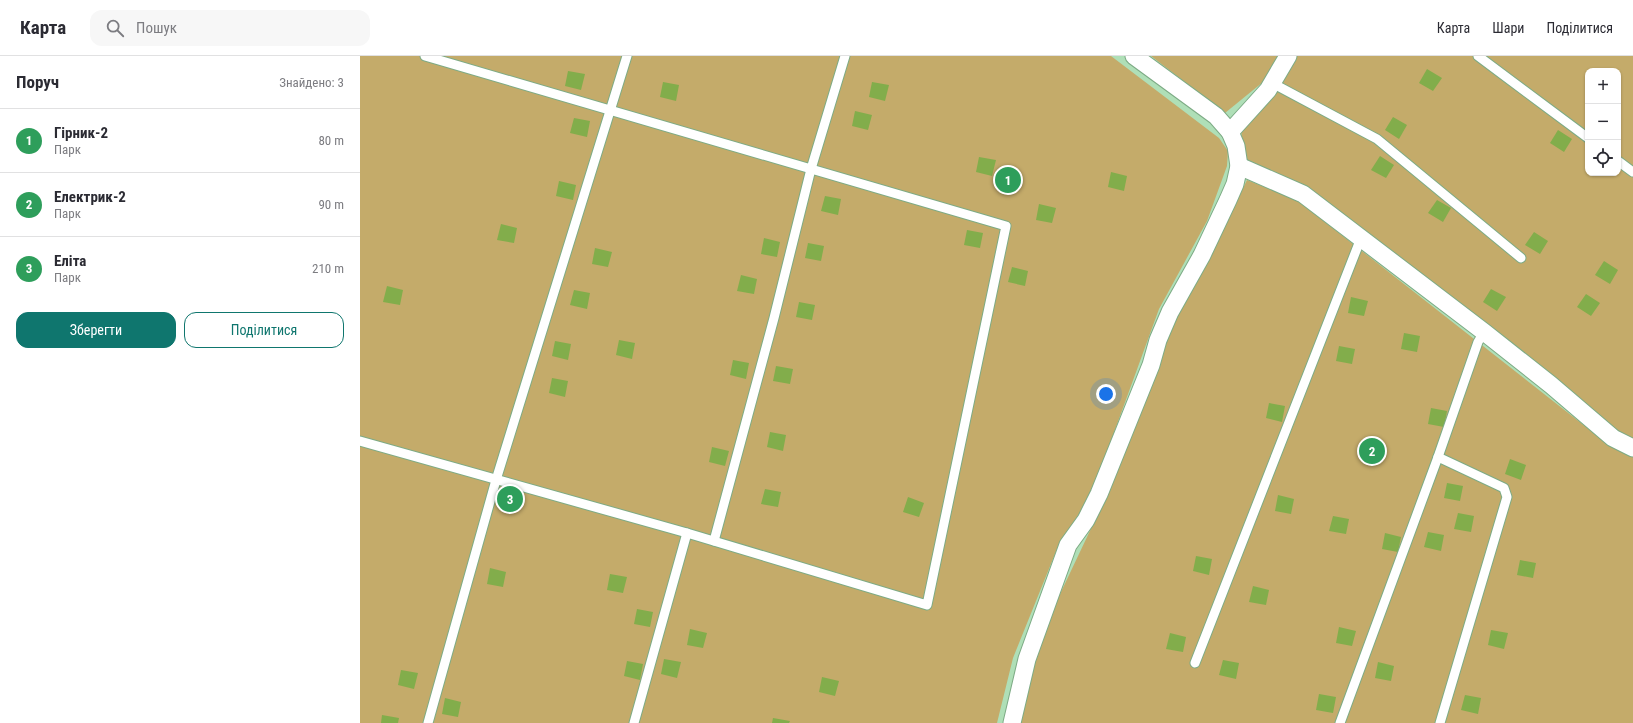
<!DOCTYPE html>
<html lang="uk">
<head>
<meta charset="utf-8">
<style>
  :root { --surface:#fff; --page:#f7f7f7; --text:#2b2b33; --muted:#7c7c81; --line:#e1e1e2; --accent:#0f766e }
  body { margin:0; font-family:"Roboto Condensed",sans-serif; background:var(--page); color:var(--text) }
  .controls { position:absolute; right:12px; top:12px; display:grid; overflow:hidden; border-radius:8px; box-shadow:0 1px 3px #0004 }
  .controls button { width:36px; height:36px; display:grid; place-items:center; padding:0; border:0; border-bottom:1px solid var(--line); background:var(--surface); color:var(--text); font:20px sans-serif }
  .you { position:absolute; left:746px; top:338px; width:14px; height:14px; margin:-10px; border:3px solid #fff; border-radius:50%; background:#1a73e8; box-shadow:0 0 0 6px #1a73e833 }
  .badge { display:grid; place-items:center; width:26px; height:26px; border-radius:50%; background:var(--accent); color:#fff; font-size:13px; font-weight:700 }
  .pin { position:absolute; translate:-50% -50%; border:2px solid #fff; box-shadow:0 1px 4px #0006 }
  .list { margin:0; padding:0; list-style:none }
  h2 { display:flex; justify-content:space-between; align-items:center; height:52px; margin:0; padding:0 16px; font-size:17px }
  h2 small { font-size:13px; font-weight:400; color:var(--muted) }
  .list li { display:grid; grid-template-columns:26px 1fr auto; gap:12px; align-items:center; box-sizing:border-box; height:64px; padding:0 16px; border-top:1px solid var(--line) }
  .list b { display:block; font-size:15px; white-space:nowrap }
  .list p { margin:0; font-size:13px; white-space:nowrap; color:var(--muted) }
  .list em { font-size:13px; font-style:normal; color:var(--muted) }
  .actions { display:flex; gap:8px; padding:12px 16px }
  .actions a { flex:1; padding:9px 0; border:1px solid var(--accent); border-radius:12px; text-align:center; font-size:14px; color:var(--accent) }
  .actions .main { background:var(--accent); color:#fff }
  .icon { flex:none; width:22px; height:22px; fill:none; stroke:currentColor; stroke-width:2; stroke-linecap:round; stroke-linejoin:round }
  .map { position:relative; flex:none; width:1273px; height:667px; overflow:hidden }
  header { display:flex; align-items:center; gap:24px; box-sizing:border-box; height:56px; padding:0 20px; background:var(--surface); border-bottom:1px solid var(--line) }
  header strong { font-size:19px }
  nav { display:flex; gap:22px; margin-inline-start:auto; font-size:14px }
  .search { width:280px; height:36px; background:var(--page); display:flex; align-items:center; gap:10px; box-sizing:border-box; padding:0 14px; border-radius:12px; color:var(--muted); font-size:15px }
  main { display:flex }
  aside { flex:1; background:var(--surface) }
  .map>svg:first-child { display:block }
  .green { fill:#c4ab6a; fill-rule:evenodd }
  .building { fill:#82ad4b }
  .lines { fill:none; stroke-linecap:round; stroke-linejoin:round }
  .lane-casing { stroke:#7dab85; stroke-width:11 }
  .street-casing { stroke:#7dab85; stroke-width:19 }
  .lane { stroke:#fff; stroke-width:9 }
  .street { stroke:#fff; stroke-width:17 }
</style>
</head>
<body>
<header>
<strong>Карта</strong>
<div class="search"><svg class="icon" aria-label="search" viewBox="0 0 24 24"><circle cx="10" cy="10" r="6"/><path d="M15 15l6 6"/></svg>Пошук</div>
<nav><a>Карта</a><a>Шари</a><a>Поділитися</a></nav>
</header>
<main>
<aside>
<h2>Поруч<small>Знайдено: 3</small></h2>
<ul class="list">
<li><span class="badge" style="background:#2e9e5b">1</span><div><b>Гірник-2</b><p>Парк</p></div><em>80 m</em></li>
<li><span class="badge" style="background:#2e9e5b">2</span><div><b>Електрик-2</b><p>Парк</p></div><em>90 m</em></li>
<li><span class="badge" style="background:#2e9e5b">3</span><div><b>Еліта</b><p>Парк</p></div><em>210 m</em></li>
</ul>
<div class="actions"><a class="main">Зберегти</a><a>Поділитися</a></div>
</aside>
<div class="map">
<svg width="1273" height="667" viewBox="0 0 1273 667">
  <rect width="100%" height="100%" fill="#afdfb7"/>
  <!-- green -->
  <g class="green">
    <polygon points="0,0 751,0 859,82 868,95 867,110 847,165 799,253 732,437 697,493 653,602 637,667 0,667"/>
    <polygon points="791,0 918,0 903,26 865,57"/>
    <path d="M936 0H1273V384L1259 377 949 132 886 103 881 75ZM1228 15H1258V117H1228Z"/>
    <polygon points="887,124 937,144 1249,389 1273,401 1273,667 659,667 671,604 692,555 745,443 815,263 846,207"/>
  </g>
  <!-- building -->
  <g class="building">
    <polygon points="1067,13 1082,22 1073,35 1059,27"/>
    <polygon points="208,15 225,18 221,34 205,30"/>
    <polygon points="303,26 319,29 316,45 300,41"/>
    <polygon points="512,26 529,29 525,45 509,41"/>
    <polygon points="495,55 512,59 508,74 492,70"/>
    <polygon points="1033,61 1047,69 1039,83 1025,74"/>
    <polygon points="214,62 230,65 227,81 210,77"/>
    <polygon points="1198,74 1212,83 1204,96 1190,87"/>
    <polygon points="1020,100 1034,109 1026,122 1011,114"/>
    <polygon points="619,101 636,104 632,120 616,116"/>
    <polygon points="751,116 767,120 764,135 748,131"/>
    <polygon points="199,125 216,129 213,144 196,140"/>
    <polygon points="465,140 481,143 478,159 461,155"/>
    <polygon points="1077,144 1091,152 1083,166 1068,157"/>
    <polygon points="679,148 696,152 692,167 676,164"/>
    <polygon points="141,168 157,172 154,187 137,184"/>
    <polygon points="607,174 623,177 620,192 604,189"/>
    <polygon points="1174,176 1188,185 1180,198 1165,189"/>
    <polygon points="404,182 420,186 417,201 401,198"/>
    <polygon points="448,187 464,190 461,205 445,202"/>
    <polygon points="235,192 252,196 248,211 232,208"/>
    <polygon points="1244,205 1258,214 1250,228 1235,219"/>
    <polygon points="652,211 668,215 665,230 648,226"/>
    <polygon points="381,219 397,223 394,238 377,235"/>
    <polygon points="27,230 43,234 40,249 23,246"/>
    <polygon points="1131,233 1146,241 1137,255 1123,246"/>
    <polygon points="214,234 230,237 227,253 210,249"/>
    <polygon points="1226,238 1240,247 1231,260 1217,251"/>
    <polygon points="991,241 1008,245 1004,260 988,257"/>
    <polygon points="439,246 455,249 452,264 436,261"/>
    <polygon points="1044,277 1060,280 1057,296 1041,293"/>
    <polygon points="259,284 275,287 272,303 256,299"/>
    <polygon points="195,285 211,288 208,304 192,300"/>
    <polygon points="979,290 995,293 992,308 976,305"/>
    <polygon points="373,304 389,307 386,323 370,319"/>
    <polygon points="416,310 433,313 430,328 413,325"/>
    <polygon points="192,322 208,325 205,341 189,337"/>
    <polygon points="909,347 925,350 922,366 906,362"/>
    <polygon points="1071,352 1087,355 1084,371 1068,368"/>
    <polygon points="410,376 426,379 423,395 407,391"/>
    <polygon points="352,391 369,395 365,410 349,406"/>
    <polygon points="1150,403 1166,409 1161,424 1145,418"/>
    <polygon points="1087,427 1103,430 1100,445 1084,442"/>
    <polygon points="405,433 421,436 418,451 401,448"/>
    <polygon points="918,439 934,443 931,458 915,455"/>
    <polygon points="548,441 564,447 559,461 543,456"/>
    <polygon points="1098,457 1114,460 1111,476 1094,473"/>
    <polygon points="973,460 989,463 986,478 969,475"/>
    <polygon points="1068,476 1084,479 1081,495 1064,491"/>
    <polygon points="1025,477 1041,481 1038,496 1022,493"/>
    <polygon points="836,500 852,503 849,519 833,515"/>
    <polygon points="1160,504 1176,507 1173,522 1157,519"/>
    <polygon points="130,512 146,516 143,531 127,528"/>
    <polygon points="250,518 267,521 263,537 247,534"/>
    <polygon points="893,530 909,534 906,549 889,546"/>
    <polygon points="277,553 293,556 290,571 274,568"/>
    <polygon points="979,571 996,575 992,590 976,587"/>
    <polygon points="330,573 347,577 343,592 327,589"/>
    <polygon points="1131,574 1148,577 1144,593 1128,589"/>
    <polygon points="810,577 826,581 823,596 806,593"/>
    <polygon points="304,603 321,606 317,622 301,618"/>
    <polygon points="863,604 879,607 876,623 859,619"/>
    <polygon points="267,605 283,608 280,624 264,620"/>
    <polygon points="1018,606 1034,610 1031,625 1015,622"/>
    <polygon points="41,614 58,617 54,633 38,629"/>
    <polygon points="462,621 479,625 475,640 459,636"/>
    <polygon points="959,638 976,641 973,657 956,654"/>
    <polygon points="1105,639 1121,642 1118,658 1101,654"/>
    <polygon points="85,642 101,646 98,661 82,658"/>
    <polygon points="22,659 39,662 38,667 21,667"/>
    <polygon points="413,662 430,665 429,667 412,667"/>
  </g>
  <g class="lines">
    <!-- lane casing -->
    <g class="lane-casing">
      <g id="lane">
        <polyline points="1118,0 1228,82"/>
        <polyline points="912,27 1017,83 1161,202"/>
        <polyline points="1258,105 1273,116"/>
        <polyline points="0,385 327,477 567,549 646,170 65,0"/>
        <polyline points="1078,401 1144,432 1147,441 1080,667"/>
        <polyline points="354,485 414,262 451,113 485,0"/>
        <polyline points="835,607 1001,182"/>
        <polyline points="68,667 136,424 267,0"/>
        <polyline points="274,667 327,477"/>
        <polyline points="980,667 1078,401 1118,286 1124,276"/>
      </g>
    </g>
    <!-- street casing -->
    <g class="street-casing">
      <g id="street">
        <polyline points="870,76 908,34 928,0"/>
        <polyline points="879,110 943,138 1124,276 1191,329 1253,382 1273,392"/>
        <polyline points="652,667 667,603 708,489 726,464 739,438 791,309 798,284 810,256 842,199 868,144 875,128 879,110 876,90 870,76 856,60 774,0"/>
      </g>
    </g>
    <!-- lane -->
    <use href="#lane" class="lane"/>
    <!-- street -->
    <use href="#street" class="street"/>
  </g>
</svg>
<div class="controls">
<button>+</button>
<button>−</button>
<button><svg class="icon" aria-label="locate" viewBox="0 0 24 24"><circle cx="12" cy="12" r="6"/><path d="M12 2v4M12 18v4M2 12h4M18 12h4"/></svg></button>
</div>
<div class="you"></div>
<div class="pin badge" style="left:648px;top:124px;background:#2e9e5b">1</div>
<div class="pin badge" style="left:1012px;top:395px;background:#2e9e5b">2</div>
<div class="pin badge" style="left:150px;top:443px;background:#2e9e5b">3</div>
</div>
</main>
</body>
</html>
